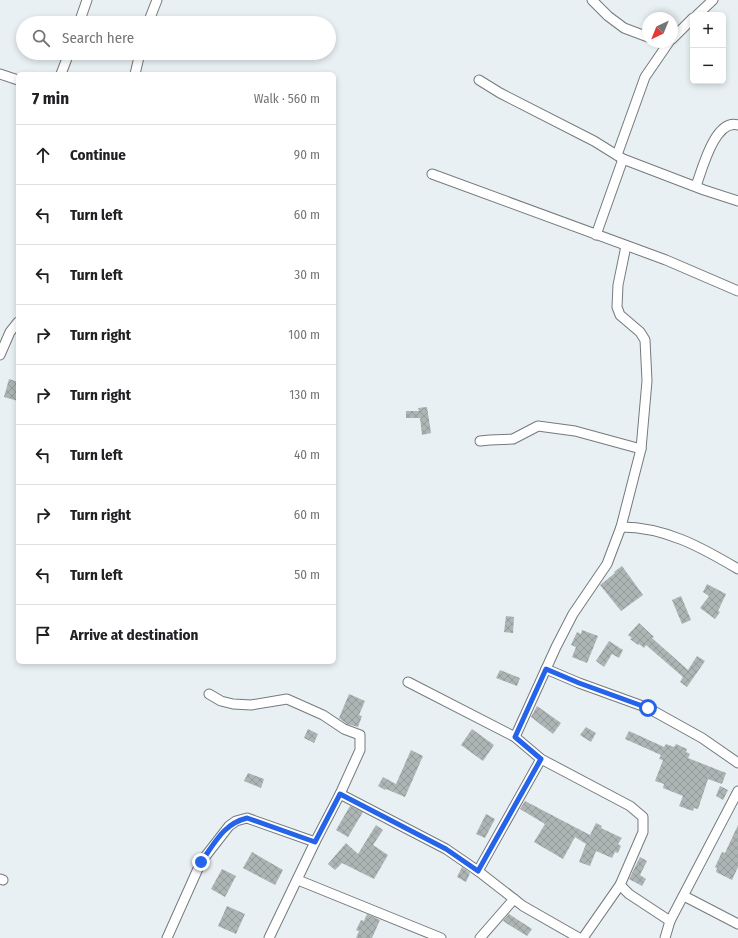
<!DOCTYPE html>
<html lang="en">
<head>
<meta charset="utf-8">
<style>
  :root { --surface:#fff; --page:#f6f6f6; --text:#202124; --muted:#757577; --line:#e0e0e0 }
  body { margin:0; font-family:"Fira Sans Condensed",sans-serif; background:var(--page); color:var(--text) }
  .controls { position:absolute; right:12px; top:12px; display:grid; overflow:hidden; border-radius:6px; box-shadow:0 2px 6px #0003 }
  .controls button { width:36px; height:36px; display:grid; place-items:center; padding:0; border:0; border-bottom:1px solid var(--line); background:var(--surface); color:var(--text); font:20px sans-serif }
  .compass { position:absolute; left:642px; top:12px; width:36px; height:36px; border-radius:50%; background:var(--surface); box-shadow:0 2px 6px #0003; rotate:223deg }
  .stop { position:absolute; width:12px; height:12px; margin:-9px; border:3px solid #2563eb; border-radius:50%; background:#fff }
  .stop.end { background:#2563eb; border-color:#fff; box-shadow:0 1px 4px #0008 }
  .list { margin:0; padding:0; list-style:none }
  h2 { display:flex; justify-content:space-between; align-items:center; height:52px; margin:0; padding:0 16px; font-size:17px }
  h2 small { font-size:13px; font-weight:400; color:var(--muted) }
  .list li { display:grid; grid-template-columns:26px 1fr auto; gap:12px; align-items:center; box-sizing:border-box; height:60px; padding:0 16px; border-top:1px solid var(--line) }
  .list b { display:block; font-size:15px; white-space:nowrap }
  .list em { font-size:13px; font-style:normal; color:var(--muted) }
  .icon { flex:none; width:22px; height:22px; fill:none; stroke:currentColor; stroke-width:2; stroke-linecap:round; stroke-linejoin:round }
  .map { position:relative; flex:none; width:738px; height:938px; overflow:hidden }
  .search { position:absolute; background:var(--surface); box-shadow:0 2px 6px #0003; left:16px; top:16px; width:320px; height:44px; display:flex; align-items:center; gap:10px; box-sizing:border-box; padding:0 14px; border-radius:22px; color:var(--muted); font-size:15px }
  .panel { position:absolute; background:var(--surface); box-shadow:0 2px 6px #0003; left:16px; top:72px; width:320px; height:592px; border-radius:6px }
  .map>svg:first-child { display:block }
  .building { fill:url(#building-cross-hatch) }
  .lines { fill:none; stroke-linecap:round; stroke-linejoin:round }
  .street-casing { stroke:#747a7d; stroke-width:11 }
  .street { stroke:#fff; stroke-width:9 }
  .route { stroke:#2563eb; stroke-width:5 }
</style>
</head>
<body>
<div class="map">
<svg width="738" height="938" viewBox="0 0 738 938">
  <defs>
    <pattern id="building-cross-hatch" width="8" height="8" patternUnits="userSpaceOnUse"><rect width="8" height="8" fill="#acb4b4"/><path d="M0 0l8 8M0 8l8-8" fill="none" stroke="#939a9a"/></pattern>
  </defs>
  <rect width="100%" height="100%" fill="#e9f0f3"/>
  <!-- building -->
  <g class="building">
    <polygon points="9,379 18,382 18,401 4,397"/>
    <polygon points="427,407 431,433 422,435 420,418 406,418 406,411 419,411 418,408"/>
    <polygon points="622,566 643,595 621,611 600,585 615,573 614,572"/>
    <polygon points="707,584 726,594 718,611 720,612 715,619 700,608 709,596 703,592"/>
    <polygon points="681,596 691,620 682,624 672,600"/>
    <polygon points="506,616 514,617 513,633 504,632"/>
    <polygon points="639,623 654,637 652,638 688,670 697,656 705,661 687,687 680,682 683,677 646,645 644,648 639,644 638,645 630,639 632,638 628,635"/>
    <polygon points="582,630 598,636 587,663 572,657 576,647 571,645 577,632 581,634"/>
    <polygon points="609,641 623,650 619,658 612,654 604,667 596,661"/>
    <polygon points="500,670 520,678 517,686 496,678"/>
    <polygon points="349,694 365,701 359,715 362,716 358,727 347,724 339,718"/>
    <polygon points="537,706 561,723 553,734 531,717"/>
    <polygon points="586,727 596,733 591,742 580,735"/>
    <polygon points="308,729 318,734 314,743 304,738"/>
    <polygon points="472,729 494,745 483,761 461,745"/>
    <polygon points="629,731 664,747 666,744 674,747 676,744 687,749 686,752 690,754 688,758 726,773 722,784 708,779 698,809 694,808 693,811 679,806 683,796 663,788 664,784 655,781 663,760 659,759 661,755 625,739"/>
    <polygon points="411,750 423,756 405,797 386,789 385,790 378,786 383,777 396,784"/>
    <polygon points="248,773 264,779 261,788 244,781"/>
    <polygon points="720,786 728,790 723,800 716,796"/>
    <polygon points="525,801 590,835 596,823 602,826 601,828 622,838 618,844 621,846 618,853 615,852 612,858 596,851 590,866 579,862 586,844 575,837 563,859 534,842 545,824 520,809"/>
    <polygon points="350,806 363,812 348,837 336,830"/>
    <polygon points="486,814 495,819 485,838 476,834"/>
    <polygon points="376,825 383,830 373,845 388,855 374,879 342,863 335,870 328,864 346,843 358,854"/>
    <polygon points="738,825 738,867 732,880 716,872 717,868 715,867 722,852 725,853"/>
    <polygon points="252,852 283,870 275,885 243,868"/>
    <polygon points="640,857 647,861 640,875 646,879 642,886 629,879"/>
    <polygon points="462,867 470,873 466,882 457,877"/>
    <polygon points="222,869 236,876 225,897 211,889"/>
    <polygon points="227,906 245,914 236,934 218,926"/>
    <polygon points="367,914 380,920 372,938 356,938 359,931 356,930 361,920 364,921"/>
    <polygon points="509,914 532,929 527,936 503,921"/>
  </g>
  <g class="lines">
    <!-- street casing -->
    <g class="street-casing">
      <g id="street">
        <polyline points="592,0 608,16 624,28 648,37"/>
        <polyline points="697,15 713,0"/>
        <polyline points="79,23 87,0"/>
        <polyline points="148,23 157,0"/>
        <polyline points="672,39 693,18"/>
        <polyline points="0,74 18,80"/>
        <polyline points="61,74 69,53"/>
        <polyline points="135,74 140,53"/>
        <polyline points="479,80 500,93 594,141 623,159 704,190 738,201"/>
        <polyline points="617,155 645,77 669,42"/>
        <polyline points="432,174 666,260 738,291"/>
        <path d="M696 186C702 170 715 118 738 125"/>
        <polyline points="596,235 623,159"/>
        <polyline points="0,355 10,332 18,322"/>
        <polyline points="480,441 490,440 513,439 538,426 575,431 641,449"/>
        <polyline points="621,527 641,449 647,381 645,340 640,332 620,315 617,307 618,285 626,246"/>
        <polyline points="546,669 579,683 648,708 702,738 738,763"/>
        <polyline points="408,682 515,737 541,759 630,806 643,817 643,832 620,885"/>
        <polyline points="209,694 221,701 233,704 251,705 287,699 323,715 344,729 360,735 360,750 340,794 315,842 269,938"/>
        <path d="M515 737 556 647 573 614 607 564 621 527C665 527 701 547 738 569"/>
        <polyline points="340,794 446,849 478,871 523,906 579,938"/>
        <polyline points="478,871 541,759"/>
        <polyline points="0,879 3,880"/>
        <polyline points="298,880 441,938"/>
        <polyline points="684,896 738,924"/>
        <polyline points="167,938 201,862 229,826 236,821 247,818 315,842"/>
        <polyline points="480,938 514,899"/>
        <polyline points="583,938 620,885 629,894 670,921"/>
        <polyline points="665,938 670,921 738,791"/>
      </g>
    </g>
    <!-- street -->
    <use href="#street" class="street"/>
  </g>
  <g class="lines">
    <!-- route -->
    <path class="route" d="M201 862C215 843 223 824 247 818L315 842 340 794 446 849 478 871 541 759 515 737 546 669 579 683 648 708"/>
  </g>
</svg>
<div class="controls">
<button>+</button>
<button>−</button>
</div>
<svg class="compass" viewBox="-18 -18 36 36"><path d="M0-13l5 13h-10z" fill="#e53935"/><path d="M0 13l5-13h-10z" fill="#757577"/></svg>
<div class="stop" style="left:648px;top:708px"></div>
<div class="stop end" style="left:201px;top:862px"></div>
<div class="search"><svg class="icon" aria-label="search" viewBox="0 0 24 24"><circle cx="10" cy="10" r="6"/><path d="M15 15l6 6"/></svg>Search here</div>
<section class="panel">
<h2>7 min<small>Walk · 560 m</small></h2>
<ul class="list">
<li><svg class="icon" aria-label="ahead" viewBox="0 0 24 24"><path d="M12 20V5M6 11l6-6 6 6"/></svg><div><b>Continue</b></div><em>90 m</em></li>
<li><svg class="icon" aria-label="left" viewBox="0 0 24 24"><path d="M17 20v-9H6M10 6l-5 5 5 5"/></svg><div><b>Turn left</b></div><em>60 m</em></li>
<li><svg class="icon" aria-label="left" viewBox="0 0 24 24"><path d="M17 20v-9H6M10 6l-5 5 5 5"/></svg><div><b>Turn left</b></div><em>30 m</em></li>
<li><svg class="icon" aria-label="right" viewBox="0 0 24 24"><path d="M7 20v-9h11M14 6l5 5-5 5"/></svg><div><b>Turn right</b></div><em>100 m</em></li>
<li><svg class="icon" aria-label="right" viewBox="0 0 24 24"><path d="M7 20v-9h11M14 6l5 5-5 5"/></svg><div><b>Turn right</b></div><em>130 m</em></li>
<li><svg class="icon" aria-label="left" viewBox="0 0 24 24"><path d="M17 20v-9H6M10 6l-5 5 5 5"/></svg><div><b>Turn left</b></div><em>40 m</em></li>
<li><svg class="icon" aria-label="right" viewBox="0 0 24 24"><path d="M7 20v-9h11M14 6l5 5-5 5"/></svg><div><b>Turn right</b></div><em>60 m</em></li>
<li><svg class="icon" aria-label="left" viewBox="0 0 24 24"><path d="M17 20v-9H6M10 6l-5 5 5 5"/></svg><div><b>Turn left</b></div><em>50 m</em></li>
<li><svg class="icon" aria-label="arrive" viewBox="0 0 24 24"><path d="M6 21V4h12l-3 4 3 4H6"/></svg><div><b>Arrive at destination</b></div></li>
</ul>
</section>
</div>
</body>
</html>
